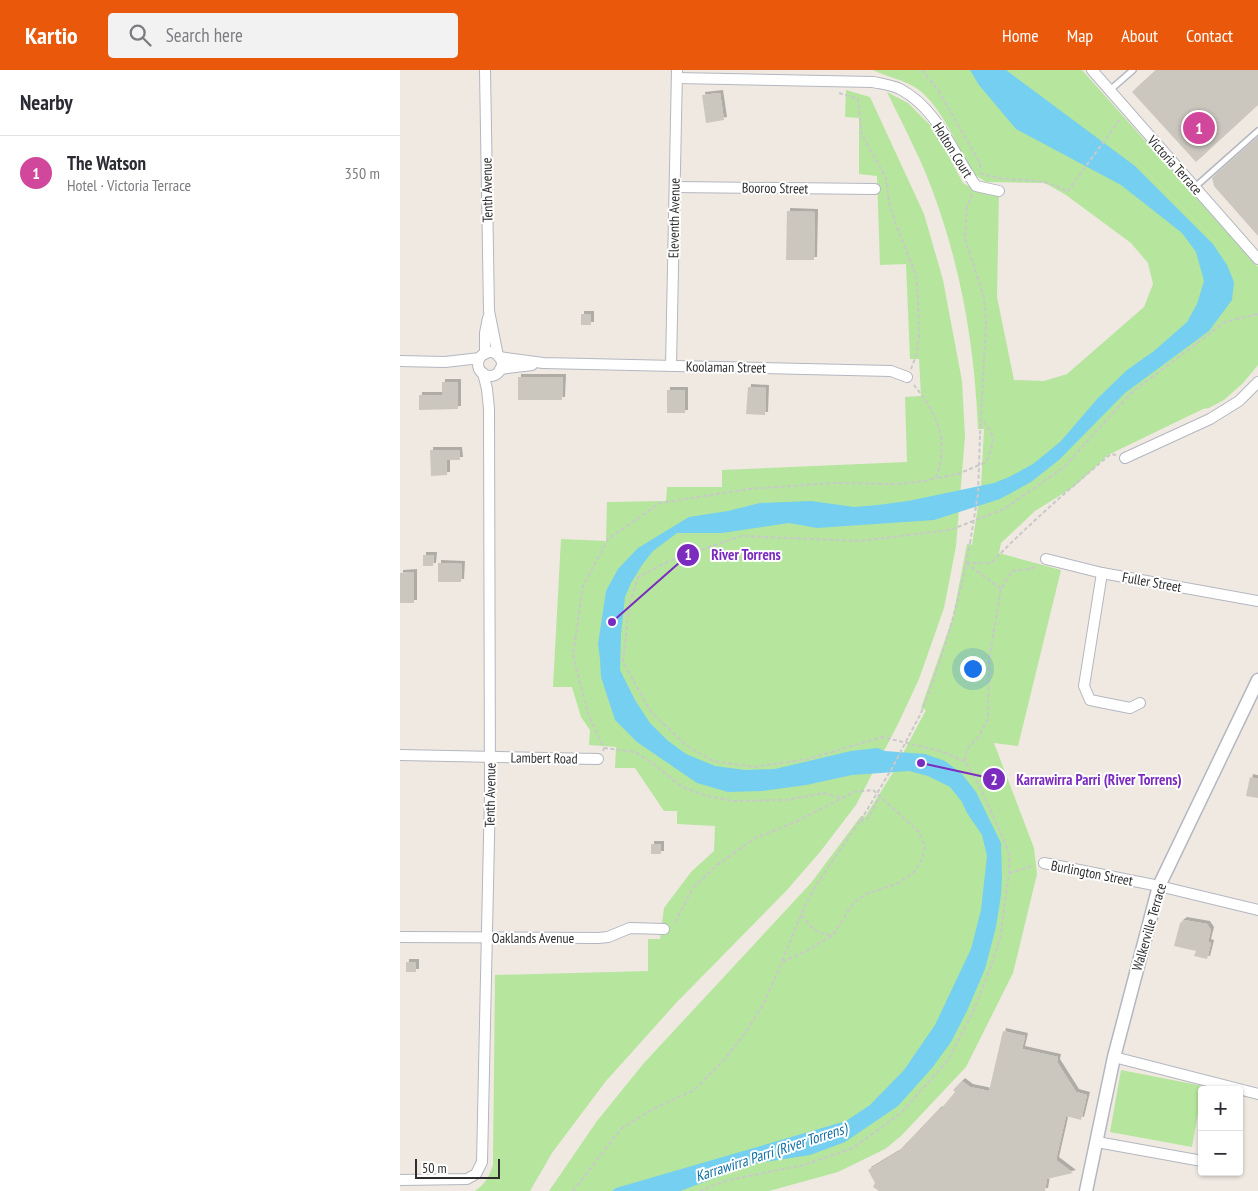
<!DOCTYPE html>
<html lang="en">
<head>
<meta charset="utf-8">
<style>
  :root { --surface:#fff; --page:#f2f2f3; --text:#2b2b33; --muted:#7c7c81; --line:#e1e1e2; --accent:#ea580c }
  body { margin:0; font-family:"PT Sans Narrow",sans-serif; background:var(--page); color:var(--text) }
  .controls { position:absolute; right:15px; bottom:15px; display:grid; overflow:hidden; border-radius:5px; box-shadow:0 1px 4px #0004 }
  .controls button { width:45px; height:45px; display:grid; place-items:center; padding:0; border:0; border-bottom:1px solid var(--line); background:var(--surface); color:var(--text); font:25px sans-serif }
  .scale { position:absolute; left:15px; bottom:12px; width:85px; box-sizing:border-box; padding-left:5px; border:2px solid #2e2e2e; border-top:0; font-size:14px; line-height:18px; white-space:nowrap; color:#2e2e2e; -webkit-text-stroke:4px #fff; paint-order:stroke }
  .you { position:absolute; left:572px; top:598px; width:18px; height:18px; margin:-12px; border:4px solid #fff; border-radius:50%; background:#1a73e8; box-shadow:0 0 0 8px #1a73e833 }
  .badge { display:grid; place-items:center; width:32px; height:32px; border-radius:50%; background:var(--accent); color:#fff; font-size:16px; font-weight:700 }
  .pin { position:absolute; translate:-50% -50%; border:2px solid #fff; box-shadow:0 1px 5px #0006 }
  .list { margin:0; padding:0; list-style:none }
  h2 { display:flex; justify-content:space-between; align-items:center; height:65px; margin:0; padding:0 20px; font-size:21px }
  h2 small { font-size:16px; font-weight:400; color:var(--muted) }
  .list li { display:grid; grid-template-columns:32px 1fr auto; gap:15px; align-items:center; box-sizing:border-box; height:75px; padding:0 20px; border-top:1px solid var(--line) }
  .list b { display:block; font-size:19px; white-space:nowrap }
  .list p { margin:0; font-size:16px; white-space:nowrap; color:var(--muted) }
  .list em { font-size:16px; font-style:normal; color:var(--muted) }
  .icon { flex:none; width:28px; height:28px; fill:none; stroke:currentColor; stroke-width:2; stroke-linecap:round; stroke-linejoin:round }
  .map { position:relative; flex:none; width:858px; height:1121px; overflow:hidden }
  header { display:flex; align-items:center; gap:30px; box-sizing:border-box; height:70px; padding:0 25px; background:var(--accent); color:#fff }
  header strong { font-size:24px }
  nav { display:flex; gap:28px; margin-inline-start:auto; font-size:18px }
  .search { width:350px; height:45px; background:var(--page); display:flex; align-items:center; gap:12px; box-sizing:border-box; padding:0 18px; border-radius:5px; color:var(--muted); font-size:19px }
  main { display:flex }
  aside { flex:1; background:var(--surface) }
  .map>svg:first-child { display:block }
  .green { fill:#b6e59e }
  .water { fill:#75cff0 }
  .building { fill:#cbc7bf; filter:url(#shadow) }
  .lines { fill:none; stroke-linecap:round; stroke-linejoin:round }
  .service-casing { stroke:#b4b7c1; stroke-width:8 }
  .minor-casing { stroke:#b4b7c1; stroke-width:12 }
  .tertiary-casing { stroke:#b4b7c1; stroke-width:15 }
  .path { stroke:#c9c9c9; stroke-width:2; stroke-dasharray:4 2.5; stroke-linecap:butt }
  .service { stroke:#fff; stroke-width:5 }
  .minor { stroke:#fff; stroke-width:10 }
  .tertiary { stroke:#fff; stroke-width:12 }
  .path-bridge { stroke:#c9c9c9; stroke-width:2; stroke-dasharray:4 2.5; stroke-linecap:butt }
  .labels { text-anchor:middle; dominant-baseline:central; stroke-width:4; stroke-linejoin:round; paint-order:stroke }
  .street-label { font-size:14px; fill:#2e2e2e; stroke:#fff }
  .water-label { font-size:15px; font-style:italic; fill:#0d6fa3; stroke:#fff }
  .leader { fill:none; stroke:#7b2cbf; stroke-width:2 }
  .callout-dot { fill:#7b2cbf; stroke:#fff; stroke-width:2 }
  .mark-label { font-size:15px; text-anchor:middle; font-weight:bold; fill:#fff }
  .callout-label { font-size:15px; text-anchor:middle; font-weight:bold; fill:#7b2cbf; stroke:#fff; stroke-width:4; stroke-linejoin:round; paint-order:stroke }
</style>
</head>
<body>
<header>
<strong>Kartio</strong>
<div class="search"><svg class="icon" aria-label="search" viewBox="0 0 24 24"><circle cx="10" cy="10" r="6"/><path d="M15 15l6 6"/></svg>Search here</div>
<nav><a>Home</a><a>Map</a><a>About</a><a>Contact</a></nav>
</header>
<main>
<aside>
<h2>Nearby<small></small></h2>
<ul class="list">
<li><span class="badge" style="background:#d1479c">1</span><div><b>The Watson</b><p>Hotel · Victoria Terrace</p></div><em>350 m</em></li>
</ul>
</aside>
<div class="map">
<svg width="858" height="1121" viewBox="0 0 858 1121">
  <defs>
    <filter id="shadow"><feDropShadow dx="3" dy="-3" stdDeviation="0" flood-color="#0004"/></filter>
  </defs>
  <rect width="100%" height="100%" fill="#efe9e1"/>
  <!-- green -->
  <g class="green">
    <path d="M473 0H682L858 197V295L843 313 824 330 809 338 803 339 708 385 675 416 635 441 601 473 599 483 661 500 618 676 594 673 634 778 637 804 613 903 566 997 501 1066 485 1079 438 1102 369 1121H149L197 1051 244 993 411 813 461 746 465 747 492 704 526 640 521 638 553 547 567 474 572 475 581 417 584 359H578C575 283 563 208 538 136 525 96 505 59 487 22L508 33 534 59 563 113 579 122 599 121 597 227 614 310 644 311 667 304 744 237 753 214 748 193 731 173 666 125 645 113 586 112 575 105 569 98C556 73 542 38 519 20 506 10 487 7 473 0Z"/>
    <path d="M446 20 470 27 524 144 543 210 562 311 565 366 556 476 544 538 519 609 498 654 456 735 420 782 386 821 277 932 206 1011 152 1083 130 1121H75C85 1114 89 1107 93 1095L95 905 248 901V869H260L264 838 291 802 314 781 315 756 277 754V741H264L235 698H215L216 677 189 675 190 660 181 647 172 617H153L161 469 206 471 207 432 266 431 267 417H322V400L507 392 505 327 521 326 519 289H510L506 194 480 195 477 106 459 104V48L445 47Z"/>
    <polygon points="721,1000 803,1016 792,1077 710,1062"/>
  </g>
  <!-- water -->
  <polygon class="water" points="570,0 606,0 735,96 813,174 827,195 834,212 832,230 809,261 725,323 659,390 631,412 600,429 534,450 417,458 389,453 322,463 277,463 253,481 242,495 231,513 225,527 221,564 220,600 235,630 250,653 267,670 286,684 315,696 345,700 375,699 451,681 477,678 485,681 525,684 545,691 562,704 576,722 601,773 602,807 601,825 596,857 585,899 567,941 551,972 532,998 498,1036 445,1072 410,1085 353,1094 280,1121 212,1121 216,1118 446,1051 470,1035 504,1000 535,955 571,879 581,840 587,786 582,765 567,743 562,732 550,717 528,706 509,701 452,705 406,715 362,721 328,722 297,713 237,672 215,650 201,607 200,589 198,574 206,521 218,499 238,478 289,447 328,441 360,433 411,431 454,437 478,435 508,431 594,413 609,407 633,394 660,372 698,328 727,300 754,281 787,252 797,234 804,211 796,182 782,163 721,115 616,59 579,15"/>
  <!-- building -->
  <g class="building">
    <polygon points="756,0 858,0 858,35 796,92 732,22"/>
    <polygon points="320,23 324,50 306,53 302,25"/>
    <polygon points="858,67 858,166 814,116 812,108"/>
    <polygon points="387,141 415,142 414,190 386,190"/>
    <rect x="181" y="244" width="10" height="11"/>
    <polygon points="118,307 163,307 162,330 118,330"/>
    <polygon points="42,312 58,312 58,339 19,340 19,325 42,325"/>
    <polygon points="348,317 366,318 365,345 346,344"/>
    <rect x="267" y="320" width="18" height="23"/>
    <polygon points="30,380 59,380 60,390 47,390 47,405 31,406"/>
    <polygon points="23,485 34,485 33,496 23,496"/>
    <polygon points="38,493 62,494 61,512 38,512"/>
    <polygon points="14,502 14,533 0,533 0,503"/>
    <polygon points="850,707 858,709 858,728 846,726"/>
    <rect x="251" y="774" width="10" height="10"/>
    <polygon points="784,850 807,854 811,860 808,872 811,873 807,889 794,886 796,881 774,876 780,853"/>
    <rect x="6" y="892" width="10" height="10"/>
    <polygon points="603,961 625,966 622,979 658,987 657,992 676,1022 687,1025 681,1050 666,1046 656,1090 673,1103 647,1109 645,1121 479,1121 473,1117 475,1113 468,1100 498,1082 539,1039 540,1040 555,1022 553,1020 562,1011 570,1017 589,1021"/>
  </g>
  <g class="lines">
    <!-- service casing -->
    <g class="service-casing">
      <g id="service">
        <polyline points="710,20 733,0"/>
        <polyline points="795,117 858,61"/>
      </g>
    </g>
    <!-- minor casing -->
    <g class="minor-casing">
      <g id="minor">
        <polyline points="85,0 89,241 98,286"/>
        <polyline points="692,0 858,189"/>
        <path d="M277 8 473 12C482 14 492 15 500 19 538 39 552 82 576 116L599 121"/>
        <polyline points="275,117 475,119"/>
        <circle cx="90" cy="294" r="12"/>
        <polyline points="85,284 85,263 88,248"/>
        <polyline points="99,287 143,293 491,301 507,307"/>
        <polyline points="0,291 45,292 80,288"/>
        <polyline points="271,296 277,0"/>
        <polyline points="100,299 132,295"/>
        <polyline points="725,388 810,349 839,331 858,312"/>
        <polyline points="646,489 702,503 858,531"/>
        <polyline points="702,503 684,616 690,630 730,638 740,633"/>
        <polyline points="0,685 198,689"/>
        <polyline points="644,793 759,816 858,840"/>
        <polyline points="0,867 198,868 208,867 230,858 264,859"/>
        <polyline points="714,987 858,1024"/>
        <polyline points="697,1072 802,1091"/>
        <polyline points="0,1110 67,1109 76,1104 82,1092 90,722 89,339 87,319 83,303"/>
      </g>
    </g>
    <!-- tertiary casing -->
    <g class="tertiary-casing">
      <polyline id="tertiary" points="686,1121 714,987 759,816 858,610"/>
    </g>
    <!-- path -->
    <g class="path">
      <polyline points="522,0 538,20 580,93 580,101"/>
      <polyline points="439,23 458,29 462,65 486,108 489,132 495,152 516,205 518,227 519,267 516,286 511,299"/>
      <path d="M580 103C609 115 640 103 667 122L721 48"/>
      <polyline points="572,124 567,137 565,169 584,227 586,252 580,365"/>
      <polyline points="538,408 558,404 584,393 587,390 591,380 593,368 591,362 581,348"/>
      <path d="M566 493H591C629 454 669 419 711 384L716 385"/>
      <polyline points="566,493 601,519 612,501 631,499 637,495"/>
      <path d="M521 643C543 587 559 533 570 473"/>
      <polyline points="204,678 235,682 255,695 282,717 307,726 333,731 386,730 424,723 441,728"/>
      <path d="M203 681 204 678 188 644 173 585 183 516 208 469 260 433 349 419 432 413 498 414 525 411 536 408C549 370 538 345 514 315"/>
      <polyline points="565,691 540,681 482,667 408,689 354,697 313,691 287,676 251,642 223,592 229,536 238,507 269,491 341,466 460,471 550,460 604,439 664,397 732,322 825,252 858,244"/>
      <polyline points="565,691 566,680 578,667 588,649 589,589 601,519"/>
      <polyline points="460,751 467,750 480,726"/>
      <polyline points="609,803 633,796"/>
      <path d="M402 845C411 859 417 864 433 865"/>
      <polyline points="382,891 404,837 418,812 464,745"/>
      <polyline points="173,1121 221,1059 253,1039 294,1020 323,991 345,963 363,935 382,892 408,880 433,865 453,833 466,824 499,813 515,801 522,789 525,776 519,762 473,720 454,722 391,754 355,768 317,795 292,819 274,855"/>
      <polyline points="299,1121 328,1110 404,1095 453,1078 501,1043 548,990 573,942 589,902 600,868 609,803 609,784 605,772 582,721 565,691"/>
    </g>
    <!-- service -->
    <use href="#service" class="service"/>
    <!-- minor -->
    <use href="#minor" class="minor"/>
    <!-- tertiary -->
    <use href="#tertiary" class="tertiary"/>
    <!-- path-bridge -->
    <g class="path-bridge">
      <polyline points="570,473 578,424 580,365"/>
      <polyline points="464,745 491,700 521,643"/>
    </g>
  </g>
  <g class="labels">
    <!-- street labels -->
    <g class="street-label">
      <text transform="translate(553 80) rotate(58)">Holton Court</text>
      <text transform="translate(775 95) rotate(48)">Victoria Terrace</text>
      <text transform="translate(375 118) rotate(1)">Booroo Street</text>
      <text transform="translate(87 120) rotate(-91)">Tenth Avenue</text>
      <text transform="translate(274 148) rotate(-89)">Eleventh Avenue</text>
      <text transform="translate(326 297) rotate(1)">Koolaman Street</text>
      <text transform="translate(752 512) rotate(10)">Fuller Street</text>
      <text transform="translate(144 688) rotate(1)">Lambert Road</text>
      <text transform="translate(90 725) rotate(-89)">Tenth Avenue</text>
      <text transform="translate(692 803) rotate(11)">Burlington Street</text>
      <text transform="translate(749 857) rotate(-74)">Walkerville Terrace</text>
      <text x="133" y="868">Oaklands Avenue</text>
    </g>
    <!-- water labels -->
    <g class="water-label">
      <text transform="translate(371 1082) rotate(-18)">Karrawirra Parri (River Torrens)</text>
    </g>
  </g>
  <!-- callouts -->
  <path class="leader" d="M212 552L288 485M521 693L594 709"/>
  <g class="callout-dot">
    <circle cx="212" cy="552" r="5"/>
    <circle cx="521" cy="693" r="5"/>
    <circle cx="288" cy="485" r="12"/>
    <circle cx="594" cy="709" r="12"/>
  </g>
  <g class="mark-label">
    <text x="288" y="490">1</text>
    <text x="594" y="715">2</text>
  </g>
  <g class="callout-label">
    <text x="346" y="490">River Torrens</text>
    <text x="699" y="715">Karrawirra Parri (River Torrens)</text>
  </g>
</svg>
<div class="controls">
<button>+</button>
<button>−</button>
</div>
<div class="scale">50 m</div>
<div class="you"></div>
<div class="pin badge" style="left:799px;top:58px;background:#d1479c">1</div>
</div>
</main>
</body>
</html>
